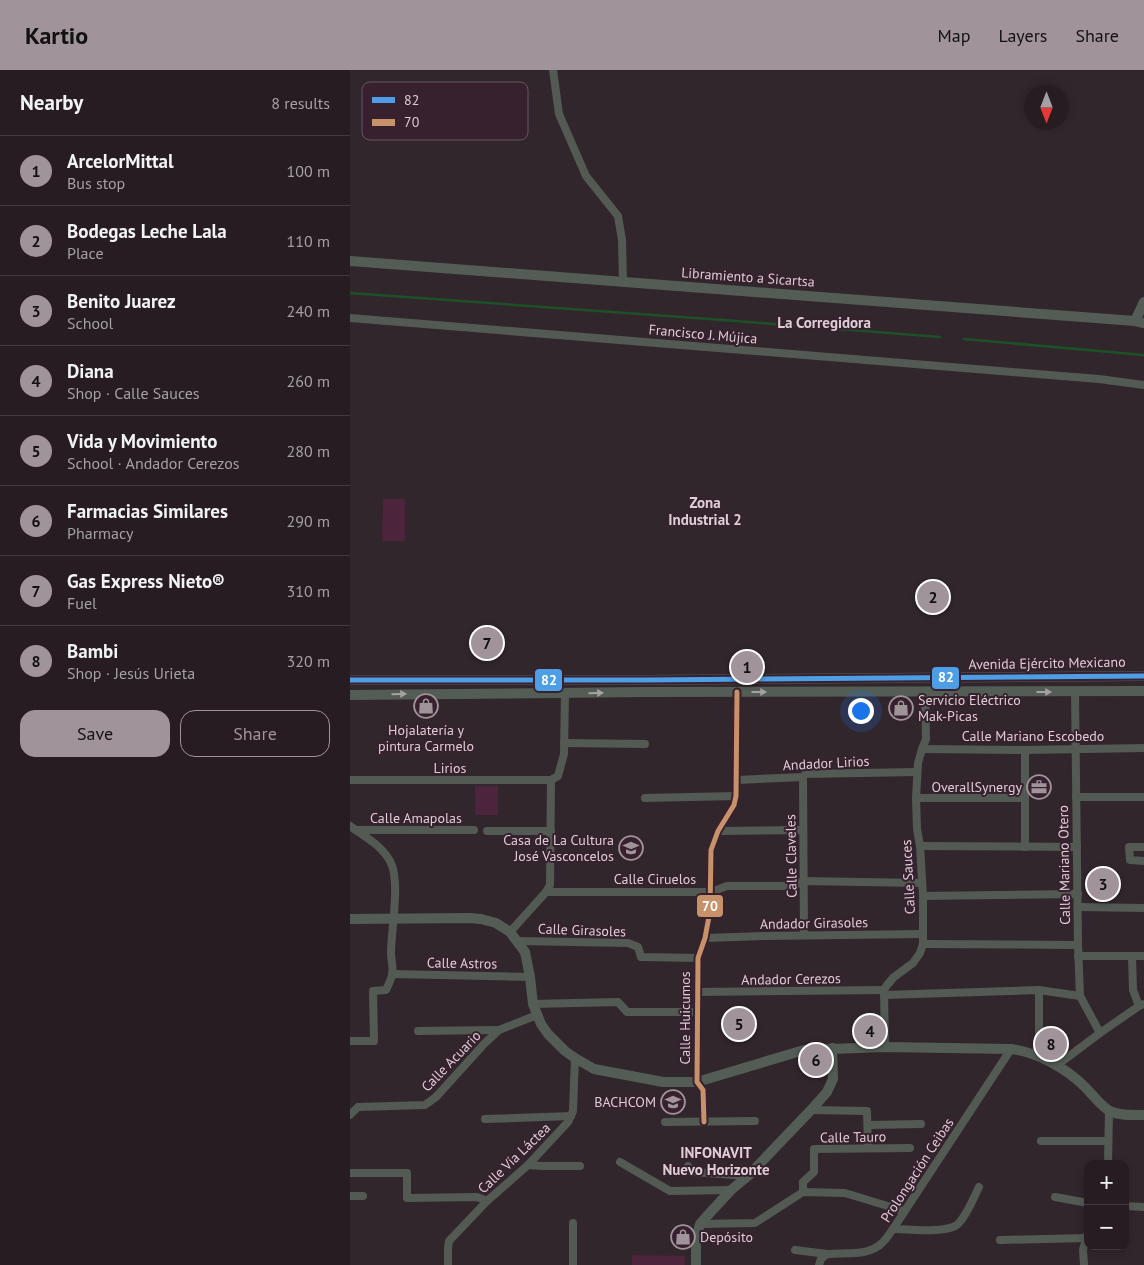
<!DOCTYPE html>
<html lang="en">
<head>
<meta charset="utf-8">
<style>
  :root { --surface:#261c22; --page:#32292f; --text:#f1f3f6; --muted:#a4a1a5; --line:#423a40; --accent:#a1939a }
  body { margin:0; font-family:"PT Sans",sans-serif; background:var(--page); color:var(--text) }
  .controls { position:absolute; right:15px; bottom:15px; display:grid; overflow:hidden; border-radius:10px; box-shadow:0 2px 8px #0003 }
  .controls button { width:45px; height:45px; display:grid; place-items:center; padding:0; border:0; border-bottom:1px solid var(--line); background:var(--surface); color:var(--text); font:25px sans-serif }
  .compass { position:absolute; left:674px; top:15px; width:45px; height:45px; border-radius:50%; background:var(--surface); box-shadow:0 2px 8px #0003; rotate:180deg }
  .you { position:absolute; left:510px; top:640px; width:18px; height:18px; margin:-12px; border:4px solid #fff; border-radius:50%; background:#1a73e8; box-shadow:0 0 0 8px #1a73e833 }
  .badge { display:grid; place-items:center; width:32px; height:32px; border-radius:50%; background:var(--accent); color:#111; font-size:16px; font-weight:700 }
  .pin { position:absolute; translate:-50% -50%; border:2px solid #fff; box-shadow:0 1px 5px #0006 }
  .list { margin:0; padding:0; list-style:none }
  h2 { display:flex; justify-content:space-between; align-items:center; height:65px; margin:0; padding:0 20px; font-size:21px }
  h2 small { font-size:16px; font-weight:400; color:var(--muted) }
  .list li { display:grid; grid-template-columns:32px 1fr auto; gap:15px; align-items:center; box-sizing:border-box; height:70px; padding:0 20px; border-top:1px solid var(--line) }
  .list b { display:block; font-size:19px; white-space:nowrap }
  .list p { margin:0; font-size:16px; white-space:nowrap; color:var(--muted) }
  .list em { font-size:16px; font-style:normal; color:var(--muted) }
  .actions { display:flex; gap:10px; padding:15px 20px }
  .actions a { flex:1; padding:11px 0; border:1px solid var(--accent); border-radius:15px; text-align:center; font-size:18px; color:var(--accent) }
  .actions .main { background:var(--accent); color:#111 }
  .map { position:relative; flex:none; width:794px; height:1195px; overflow:hidden }
  header { display:flex; align-items:center; gap:30px; box-sizing:border-box; height:70px; padding:0 25px; background:var(--accent); color:#111 }
  header strong { font-size:24px }
  nav { display:flex; gap:28px; margin-inline-start:auto; font-size:18px }
  main { display:flex }
  aside { flex:1; background:var(--surface) }
  .map>svg:first-child { display:block }
  .green { fill:#4c243c }
  .lines { fill:none; stroke-linecap:round; stroke-linejoin:round }
  .stream { stroke:#1c5128; stroke-width:2.5 }
  .street { stroke:#535a54; stroke-width:8 }
  .secondary { stroke:#545d55; stroke-width:10 }
  .bus-1-casing { stroke:#37212e; stroke-width:9 }
  .bus-2-casing { stroke:#37212e; stroke-width:9 }
  .bus-1 { stroke:#4d9ee5; stroke-width:5 }
  .bus-2 { stroke:#c7916a; stroke-width:5 }
  .oneway { fill:#a6a1a2 }
  .labels { text-anchor:middle; dominant-baseline:central; stroke-width:4; stroke-linejoin:round; paint-order:stroke }
  .street-label { font-size:14px; fill:#ddced5; stroke:#37212e }
  .poi-label { font-size:14px; fill:#ddced5; stroke:#37212e; text-anchor:end }
  .neighbourhood-label { font-size:15px; font-weight:bold; fill:#ddced5; stroke:#37212e }
  .key { fill:#37212e; stroke:#695560; stroke-width:1 }
  .key-label { font-size:14px; fill:#ddced5 }
  .line-badge { stroke:#37212e; stroke-width:2 }
  .badge-label { font-size:14px; text-anchor:middle; font-weight:bold; fill:#fff }
</style>
</head>
<body>
<header>
<strong>Kartio</strong>
<nav><a>Map</a><a>Layers</a><a>Share</a></nav>
</header>
<main>
<aside>
<h2>Nearby<small>8 results</small></h2>
<ul class="list">
<li><span class="badge">1</span><div><b>ArcelorMittal</b><p>Bus stop</p></div><em>100 m</em></li>
<li><span class="badge">2</span><div><b>Bodegas Leche Lala</b><p>Place</p></div><em>110 m</em></li>
<li><span class="badge">3</span><div><b>Benito Juarez</b><p>School</p></div><em>240 m</em></li>
<li><span class="badge">4</span><div><b>Diana</b><p>Shop · Calle Sauces</p></div><em>260 m</em></li>
<li><span class="badge">5</span><div><b>Vida y Movimiento</b><p>School · Andador Cerezos</p></div><em>280 m</em></li>
<li><span class="badge">6</span><div><b>Farmacias Similares</b><p>Pharmacy</p></div><em>290 m</em></li>
<li><span class="badge">7</span><div><b>Gas Express Nieto®</b><p>Fuel</p></div><em>310 m</em></li>
<li><span class="badge">8</span><div><b>Bambi</b><p>Shop · Jesús Urieta</p></div><em>320 m</em></li>
</ul>
<div class="actions"><a class="main">Save</a><a>Share</a></div>
</aside>
<div class="map">
<svg width="794" height="1195" viewBox="0 0 794 1195">
  <rect width="100%" height="100%" fill="#32262d"/>
  <!-- green -->
  <g class="green">
    <polygon points="33,429 55,429 55,471 32,471"/>
    <rect x="125" y="716" width="23" height="29"/>
    <polygon points="282,1185 335,1186 335,1195 282,1195"/>
  </g>
  <g class="lines">
    <!-- stream -->
    <g class="stream">
      <polyline points="0,223 373,250 590,267"/>
      <polyline points="614,269 794,285"/>
    </g>
    <!-- street -->
    <g class="street">
      <polyline points="203,0 209,44 236,106 268,146 272,170 273,211"/>
      <polyline points="0,248 749,309 794,315"/>
      <polyline points="725,622 728,875 730,926 750,963"/>
      <polyline points="214,673 295,674"/>
      <polyline points="572,679 675,680 794,678"/>
      <polyline points="675,680 675,777"/>
      <polyline points="453,707 454,865"/>
      <polyline points="0,710 201,710"/>
      <polyline points="387,710 453,707 455,704 567,702"/>
      <polyline points="726,727 794,727"/>
      <polyline points="295,728 386,726"/>
      <polyline points="566,728 675,728"/>
      <path d="M0 756C14 766 31 775 40 791 51 810 41 860 41 883 41 890 44 899 42 906 40 911 38 916 36 920L23 921 24 971H0"/>
      <polyline points="8,760 124,760"/>
      <polyline points="137,761 201,761"/>
      <polyline points="368,761 453,760"/>
      <polyline points="570,776 727,777"/>
      <polyline points="794,777 779,777 780,790 794,791"/>
      <polyline points="196,822 361,822 377,816 443,816 453,811 572,813"/>
      <polyline points="573,826 728,824"/>
      <polyline points="728,837 794,838"/>
      <polyline points="160,862 196,822 200,815 201,710 208,706 214,684 215,623"/>
      <polyline points="355,868 415,866 573,864"/>
      <polyline points="168,871 278,873 288,877 291,887 348,888"/>
      <polyline points="573,874 728,875"/>
      <polyline points="728,886 794,886"/>
      <polyline points="782,886 783,920 789,936"/>
      <polyline points="42,904 180,907"/>
      <polyline points="348,922 534,920"/>
      <polyline points="534,925 689,920 730,926"/>
      <polyline points="183,934 268,932 277,942 348,942"/>
      <polyline points="68,961 149,960"/>
      <polyline points="535,977 534,920 537,915 544,907 563,893 570,883 573,874 573,826 570,776 567,759 566,728 568,693 572,679 576,669 575,622"/>
      <polyline points="686,986 689,966 689,920"/>
      <polyline points="706,996 750,963 789,936 794,934"/>
      <polyline points="461,1040 517,1041 518,1078"/>
      <polyline points="0,1045 8,1037 75,1035 86,1027 134,974 149,960 187,945"/>
      <polyline points="135,1049 221,1046"/>
      <polyline points="315,1052 405,1051"/>
      <polyline points="354,1052 353,1020 347,1012 348,888 355,868 360,841 361,780 368,761 384,735 386,726 387,622"/>
      <polyline points="518,1055 571,1054"/>
      <polyline points="691,1071 758,1071"/>
      <polyline points="270,1092 320,1121 381,1120"/>
      <polyline points="758,1094 759,1041"/>
      <polyline points="178,1095 192,1096 230,1096"/>
      <polyline points="338,1096 343,1102 398,1106"/>
      <polyline points="0,1103 57,1103 57,1128 127,1127 137,1131"/>
      <polyline points="453,1122 453,1112 464,1102 464,1079 560,1078"/>
      <polyline points="0,1126 13,1126"/>
      <polyline points="705,1127 738,1133"/>
      <polyline points="775,1136 794,1137"/>
      <polyline points="223,1153 223,1195"/>
      <polyline points="350,1154 405,1153 453,1122 495,1123 554,1141"/>
      <path d="M543 1159C558 1159 597 1164 608 1154 617 1145 623 1129 629 1117"/>
      <polyline points="650,1170 736,1168"/>
      <polyline points="445,1180 477,1184"/>
      <polyline points="98,1195 98,1178 99,1171 137,1131 178,1095 218,1052 223,1041 225,988"/>
      <path d="M469 1195 471 1189 477 1184C496 1182 519 1187 533 1172 537 1168 540 1163 543 1159L661 979"/>
      <polyline points="734,1195 733,1180 737,1165"/>
    </g>
    <!-- secondary -->
    <g class="secondary">
      <polyline points="0,191 785,251 794,253"/>
      <polyline points="785,251 794,232"/>
      <polyline points="0,610 296,610 794,606"/>
      <polyline points="0,625 296,622 794,621"/>
      <path d="M0 849 119 848 131 849 146 853 160 862 175 882 180 907 183 934 191 954 198 964 215 981 225 988 244 999 313 1012H347L454 980 535 977 661 979C687 982 716 998 735 1017 741 1023 753 1038 760 1041 770 1046 783 1045 794 1045"/>
      <polyline points="346,1195 346,1174 347,1165 350,1154 357,1146 381,1120 398,1106 461,1040 477,1022 483,1009 482,978"/>
    </g>
    <!-- bus-1 casing -->
    <g class="bus-1-casing">
      <polyline id="bus-1" points="0,610 296,610 794,606"/>
    </g>
    <!-- bus-2 casing -->
    <g class="bus-2-casing">
      <polyline id="bus-2" points="354,1052 353,1020 347,1012 348,888 355,868 360,841 361,780 368,761 384,735 386,726 387,622"/>
    </g>
    <!-- bus-1 -->
    <use href="#bus-1" class="bus-1"/>
    <!-- bus-2 -->
    <use href="#bus-2" class="bus-2"/>
  </g>
  <!-- one-way arrows -->
  <defs><path id="oneway-solid" d="M-6-.8H1V-3.2L6.5 0L1 3.2V.8H-6Z" transform="scale(1.25)"/></defs>
  <g class="oneway">
    <use href="#oneway-solid" transform="translate(409 622)"/>
    <use href="#oneway-solid" transform="translate(694 622)"/>
    <use href="#oneway-solid" transform="translate(246 623) rotate(-1)"/>
    <use href="#oneway-solid" transform="translate(49 624) rotate(-1)"/>
  </g>
  <!-- icons -->
  <defs>
    <g id="shop-ring" transform="scale(1.25)"><circle r="9.5" fill="#37212e" stroke="#a1939a" stroke-width="1.5"/><path d="M-5-2.5h2.3a2.7 3.5 0 0 1 5.4 0H5L5.5 6h-11ZM-1.5-2.5h3a1.5 2.3 0 0 0-3 0Z" fill="#a1939a"/></g>
    <g id="office-ring" transform="scale(1.25)"><circle r="9.5" fill="#37212e" stroke="#a1939a" stroke-width="1.5"/><path d="M-6-3h4V-5.5h4V-3h4V5H-6ZM-1-4.5V-3h2v-1.5ZM-6 0V1H6V0Z" fill="#a1939a"/></g>
    <g id="school-ring" transform="scale(1.25)"><circle r="9.5" fill="#37212e" stroke="#a1939a" stroke-width="1.5"/><path d="M0-5L7-2L0 1L-7-2ZM-4 1L0 2.5L4 1V4Q0 6-4 4Z" fill="#a1939a"/></g>
    <g id="university-ring" transform="scale(1.25)"><circle r="9.5" fill="#37212e" stroke="#a1939a" stroke-width="1.5"/><path d="M0-5L7-2L0 1L-7-2ZM-4 1L0 2.5L4 1V4Q0 6-4 4Z" fill="#a1939a"/></g>
  </defs>
  <g fill-rule="evenodd">
    <use href="#shop-ring" x="76" y="636"/>
    <use href="#shop-ring" x="551" y="638"/>
    <use href="#office-ring" x="689" y="717"/>
    <use href="#school-ring" x="281" y="778"/>
    <use href="#university-ring" x="323" y="1032"/>
    <use href="#shop-ring" x="333" y="1167"/>
  </g>
  <g class="labels">
    <!-- street labels -->
    <g class="street-label">
      <text transform="translate(398 207) rotate(4)">Libramiento a Sicartsa</text>
      <text transform="translate(353 264) rotate(5)">Francisco J. Mújica</text>
      <text transform="translate(697 593) rotate(-1)">Avenida Ejército Mexicano</text>
      <text x="683" y="666">Calle Mariano Escobedo</text>
      <text transform="translate(476 693) rotate(-3)">Andador Lirios</text>
      <text x="100" y="698">Lirios</text>
      <text x="66" y="748">Calle Amapolas</text>
      <text transform="translate(441 786) rotate(-91)">Calle Claveles</text>
      <text transform="translate(714 795) rotate(-91)">Calle Mariano Otero</text>
      <text transform="translate(558 807) rotate(-93)">Calle Sauces</text>
      <text x="305" y="809">Calle Ciruelos</text>
      <text transform="translate(464 853) rotate(-1)">Andador Girasoles</text>
      <text transform="translate(232 860) rotate(2)">Calle Girasoles</text>
      <text transform="translate(112 893) rotate(1)">Calle Astros</text>
      <text transform="translate(441 909) rotate(-1)">Andador Cerezos</text>
      <text transform="translate(335 948) rotate(-90)">Calle Huicumos</text>
      <text transform="translate(101 991) rotate(-46)">Calle Acuario</text>
      <text transform="translate(503 1067) rotate(-1)">Calle Tauro</text>
      <text transform="translate(164 1088) rotate(-44)">Calle Vía Láctea</text>
      <text transform="translate(567 1100) rotate(-57)">Prolongación Ceibas</text>
    </g>
    <!-- poi labels -->
    <g class="poi-label">
      <text x="568" y="630" text-anchor="start">Servicio Eléctrico<tspan x="568" dy="16">Mak-Picas</tspan></text>
      <text x="76" y="660" text-anchor="middle">Hojalatería y<tspan x="76" dy="16">pintura Carmelo</tspan></text>
      <text x="672" y="717">OverallSynergy</text>
      <text x="264" y="770">Casa de La Cultura<tspan x="264" dy="16">José Vasconcelos</tspan></text>
      <text x="306" y="1032">BACHCOM</text>
      <text x="350" y="1167" text-anchor="start">Depósito</text>
    </g>
    <!-- neighbourhood labels -->
    <g class="neighbourhood-label">
      <text x="474" y="252">La Corregidora</text>
      <text x="355" y="432">Zona<tspan x="355" dy="17">Industrial 2</tspan></text>
      <text x="366" y="1082">INFONAVIT<tspan x="366" dy="17">Nuevo Horizonte</tspan></text>
    </g>
  </g>
  <!-- legend -->
  <rect x="12" y="12" width="166" height="58" rx="8" class="key"/>
  <rect x="22" y="27" width="23" height="6" fill="#4d9ee5"/>
  <rect x="22" y="49" width="23" height="7" fill="#c7916a"/>
  <g class="key-label">
    <text x="54" y="35">82</text>
    <text x="54" y="57">70</text>
  </g>
  <g class="line-badge">
    <rect x="581" y="596" width="29" height="24" rx="5" fill="#4d9ee5"/>
    <rect x="184" y="598" width="29" height="24" rx="5" fill="#4d9ee5"/>
    <rect x="346" y="824" width="28" height="24" rx="5" fill="#c7916a"/>
  </g>
  <g class="badge-label">
    <text x="596" y="612">82</text>
    <text x="199" y="615">82</text>
    <text x="360" y="841">70</text>
  </g>
</svg>
<div class="controls">
<button>+</button>
<button>−</button>
</div>
<svg class="compass" viewBox="-18 -18 36 36"><path d="M0-13l5 13h-10z" fill="#e53935"/><path d="M0 13l5-13h-10z" fill="#a4a1a5"/></svg>
<div class="you"></div>
<div class="pin badge" style="left:397px;top:597px">1</div>
<div class="pin badge" style="left:583px;top:527px">2</div>
<div class="pin badge" style="left:753px;top:814px">3</div>
<div class="pin badge" style="left:520px;top:961px">4</div>
<div class="pin badge" style="left:389px;top:954px">5</div>
<div class="pin badge" style="left:466px;top:990px">6</div>
<div class="pin badge" style="left:137px;top:573px">7</div>
<div class="pin badge" style="left:701px;top:974px">8</div>
</div>
</main>
</body>
</html>
